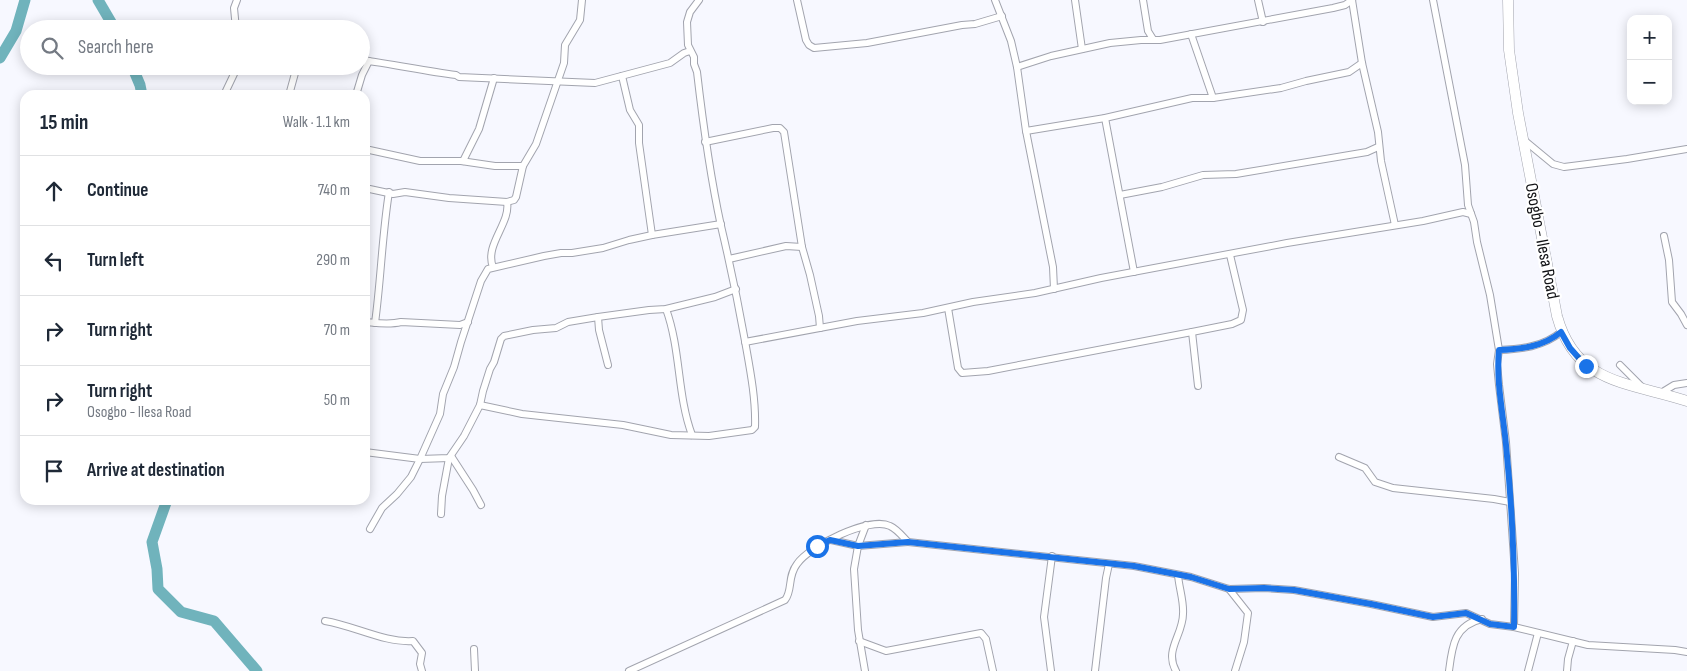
<!DOCTYPE html>
<html lang="en">
<head>
<meta charset="utf-8">
<style>
  :root { --surface:#fff; --page:#f2f2f3; --text:#1f2937; --muted:#747a83; --line:#e0e1e3 }
  body { margin:0; font-family:"Sofia Sans Condensed",sans-serif; background:var(--page); color:var(--text) }
  .controls { position:absolute; right:15px; top:15px; display:grid; overflow:hidden; border-radius:10px; box-shadow:0 2px 12px #0003 }
  .controls button { width:45px; height:45px; display:grid; place-items:center; padding:0; border:0; border-bottom:1px solid var(--line); background:var(--surface); color:var(--text); font:25px sans-serif }
  .stop { position:absolute; width:15px; height:15px; margin:-11px; border:4px solid #1a73e8; border-radius:50%; background:#fff }
  .stop.end { background:#1a73e8; border-color:#fff; box-shadow:0 1px 5px #0008 }
  .list { margin:0; padding:0; list-style:none }
  h2 { display:flex; justify-content:space-between; align-items:center; height:65px; margin:0; padding:0 20px; font-size:21px }
  h2 small { font-size:16px; font-weight:400; color:var(--muted) }
  .list li { display:grid; grid-template-columns:32px 1fr auto; gap:15px; align-items:center; box-sizing:border-box; height:70px; padding:0 20px; border-top:1px solid var(--line) }
  .list b { display:block; font-size:19px; white-space:nowrap }
  .list p { margin:0; font-size:16px; white-space:nowrap; color:var(--muted) }
  .list em { font-size:16px; font-style:normal; color:var(--muted) }
  .icon { flex:none; width:28px; height:28px; fill:none; stroke:currentColor; stroke-width:2; stroke-linecap:round; stroke-linejoin:round }
  .map { position:relative; flex:none; width:1687px; height:671px; overflow:hidden }
  .search { position:absolute; background:var(--surface); box-shadow:0 2px 12px #0003; left:20px; top:20px; width:350px; height:55px; display:flex; align-items:center; gap:12px; box-sizing:border-box; padding:0 18px; border-radius:28px; color:var(--muted); font-size:19px }
  .panel { position:absolute; background:var(--surface); box-shadow:0 2px 12px #0003; left:20px; top:90px; width:350px; height:415px; border-radius:15px }
  .map>svg:first-child { display:block }
  .lines { fill:none; stroke-linecap:round; stroke-linejoin:round }
  .river { stroke:#70b3bc; stroke-width:11 }
  .street-casing { stroke:#a2a4ae; stroke-width:8 }
  .primary-casing { stroke:#a2a4ae; stroke-width:11 }
  .street { stroke:#fff; stroke-width:6 }
  .primary { stroke:#fff; stroke-width:10 }
  .route { stroke:#1a73e8; stroke-width:6 }
  .labels { text-anchor:middle; dominant-baseline:central; stroke-width:4.5; stroke-linejoin:round; paint-order:stroke }
  .street-label { font-size:18px; fill:#101114; stroke:#fff }
</style>
</head>
<body>
<div class="map">
<svg width="1687" height="671" viewBox="0 0 1687 671">
  <rect width="100%" height="100%" fill="#f7f8ff"/>
  <g class="lines">
    <!-- river -->
    <g class="river">
      <polyline points="98,0 115,29"/>
      <polyline points="0,58 16,31 25,0"/>
      <polyline points="132,66 140,85 142,95"/>
      <polyline points="167,500 152,542 157,569 158,589 181,612 214,621 257,671"/>
    </g>
    <!-- street casing -->
    <g class="street-casing">
      <g id="street">
        <polyline points="797,0 806,40 809,45 814,48 867,43 962,25 975,24 1002,16"/>
        <polyline points="995,0 1011,41 1017,67 1026,131 1053,267 1054,289"/>
        <polyline points="1075,0 1082,49"/>
        <polyline points="1143,0 1148,31 1153,39"/>
        <polyline points="1258,0 1263,22"/>
        <polyline points="1352,0 1362,63 1378,132 1381,161 1395,225"/>
        <polyline points="1433,0 1465,165 1468,205 1474,222 1477,242 1490,295 1499,350 1497,364 1499,385 1506,442 1515,573 1514,627"/>
        <polyline points="236,29 234,8 237,0"/>
        <polyline points="1191,34 1213,98"/>
        <path d="M361 60C393 64 424 71 456 75L459 77 595 83 670 63 684 53 690 51"/>
        <polyline points="1017,67 1051,56 1110,43 1141,40 1160,40 1333,8 1345,5 1352,0"/>
        <polyline points="622,76 630,110 639,125 639,143 652,235"/>
        <polyline points="224,95 234,74 235,66"/>
        <polyline points="289,95 297,66"/>
        <polyline points="356,95 362,75 369,61"/>
        <polyline points="1105,118 1134,272"/>
        <polyline points="1026,131 1105,118 1192,98 1213,98 1281,88 1306,81 1349,72 1362,63"/>
        <polyline points="1524,140 1553,164 1564,167 1627,159 1687,149"/>
        <polyline points="705,142 773,128 780,128 784,132 802,247 810,275 819,316 820,328"/>
        <polyline points="365,149 420,161 461,161 495,166 523,166 536,144 564,63 565,45 580,20 582,0"/>
        <polyline points="463,161 479,129 494,78"/>
        <polyline points="365,188 393,194 405,192 449,198 507,202 514,200 516,197 523,166"/>
        <polyline points="1120,195 1162,187 1203,175 1236,174 1367,152 1378,147"/>
        <polyline points="1664,236 1669,260 1672,302 1681,314 1687,325"/>
        <polyline points="729,259 786,246 802,247"/>
        <path d="M493 267C484 245 511 223 507 202"/>
        <polyline points="948,308 958,368 962,373 988,371 1192,332 1232,324 1241,320 1243,310 1230,255"/>
        <path d="M666 309C681 350 677 395 692 435"/>
        <polyline points="598,317 599,330 608,365"/>
        <path d="M365 322C377 323 389 325 401 322L460 325 468 322"/>
        <path d="M375 323C381 279 382 236 389 192"/>
        <polyline points="1192,332 1198,386"/>
        <polyline points="745,342 857,321 923,313 973,302 1035,293 1101,278 1287,243 1423,221 1463,212 1471,214"/>
        <path d="M1499 350C1521 349 1543 347 1561 332"/>
        <polyline points="1620,365 1642,387"/>
        <polyline points="1661,393 1674,385 1687,383"/>
        <path d="M480 405 522 414 623 425 671 435 709 436 752 430 755 427C756 399 750 369 745 341 738 302 730 264 721 226 710 175 703 124 697 72L694 64V57L688 45 687 22 690 12 699 0"/>
        <polyline points="365,452 420,459 449,458 464,436 480,405 483,391 490,369 494,362 501,339 504,336 533,330 556,328 568,322 598,317 649,310 666,309 715,297 736,289"/>
        <polyline points="451,456 473,490 481,505"/>
        <polyline points="1339,457 1365,468 1375,482 1393,488 1494,499 1510,502"/>
        <polyline points="441,514 442,496 449,458"/>
        <polyline points="370,529 382,508 397,494 411,477 420,459 440,414 443,394 454,367 461,342 481,281 488,269 544,256 561,253 572,253 603,248 629,240 652,235 721,224"/>
        <polyline points="831,540 858,546 908,542"/>
        <polyline points="1229,589 1248,613 1244,642 1235,671"/>
        <path d="M325 621C355 626 385 643 413 641L422 653 420 664 422 671"/>
        <polyline points="859,641 886,651 981,633 986,639 993,671"/>
        <polyline points="474,649 475,671"/>
        <path d="M629 671 785 600C793 590 787 577 797 564 809 546 870 516 890 526 897 529 903 537 908 542L1134 566 1191 577 1229 589 1264 588 1294 590 1371 604 1433 617 1466 613 1490 624 1514 627 1588 645 1675 650 1687 652"/>
        <polyline points="865,671 858,630 854,569 858,546 866,525"/>
        <polyline points="1051,671 1044,617 1052,556"/>
        <polyline points="1095,671 1106,578 1109,564"/>
        <path d="M1176 671C1164 650 1183 635 1183 614 1184 601 1179 588 1178 575"/>
        <path d="M1449 671C1452 647 1454 625 1482 619"/>
        <polyline points="1528,671 1538,633"/>
        <polyline points="1567,671 1568,659 1573,641"/>
      </g>
    </g>
    <!-- primary casing -->
    <g class="primary-casing">
      <path id="primary" d="M1508 0 1509 50 1518 113 1557 316C1576 385 1629 382 1687 401"/>
    </g>
    <!-- street -->
    <use href="#street" class="street"/>
    <!-- primary -->
    <use href="#primary" class="primary"/>
  </g>
  <g class="lines">
    <!-- route -->
    <path class="route" d="M817 546 830 540 858 546 908 542 1134 566 1191 577 1229 589 1264 588 1294 590 1371 604 1433 617 1466 613 1490 624 1514 627C1515 566 1512 505 1506 445 1503 413 1496 382 1499 350 1521 349 1543 347 1561 332L1570 348 1586 366"/>
  </g>
  <g class="labels">
    <!-- street labels -->
    <g class="street-label">
      <text transform="translate(1542 241) rotate(79)">Osogbo - Ilesa Road</text>
    </g>
  </g>
</svg>
<div class="controls">
<button>+</button>
<button>−</button>
</div>
<div class="stop" style="left:817px;top:546px"></div>
<div class="stop end" style="left:1586px;top:366px"></div>
<div class="search"><svg class="icon" aria-label="search" viewBox="0 0 24 24"><circle cx="10" cy="10" r="6"/><path d="M15 15l6 6"/></svg>Search here</div>
<section class="panel">
<h2>15 min<small>Walk · 1.1 km</small></h2>
<ul class="list">
<li><svg class="icon" aria-label="ahead" viewBox="0 0 24 24"><path d="M12 20V5M6 11l6-6 6 6"/></svg><div><b>Continue</b></div><em>740 m</em></li>
<li><svg class="icon" aria-label="left" viewBox="0 0 24 24"><path d="M17 20v-9H6M10 6l-5 5 5 5"/></svg><div><b>Turn left</b></div><em>290 m</em></li>
<li><svg class="icon" aria-label="right" viewBox="0 0 24 24"><path d="M7 20v-9h11M14 6l5 5-5 5"/></svg><div><b>Turn right</b></div><em>70 m</em></li>
<li><svg class="icon" aria-label="right" viewBox="0 0 24 24"><path d="M7 20v-9h11M14 6l5 5-5 5"/></svg><div><b>Turn right</b><p>Osogbo - Ilesa Road</p></div><em>50 m</em></li>
<li><svg class="icon" aria-label="arrive" viewBox="0 0 24 24"><path d="M6 21V4h12l-3 4 3 4H6"/></svg><div><b>Arrive at destination</b></div></li>
</ul>
</section>
</div>
</body>
</html>
